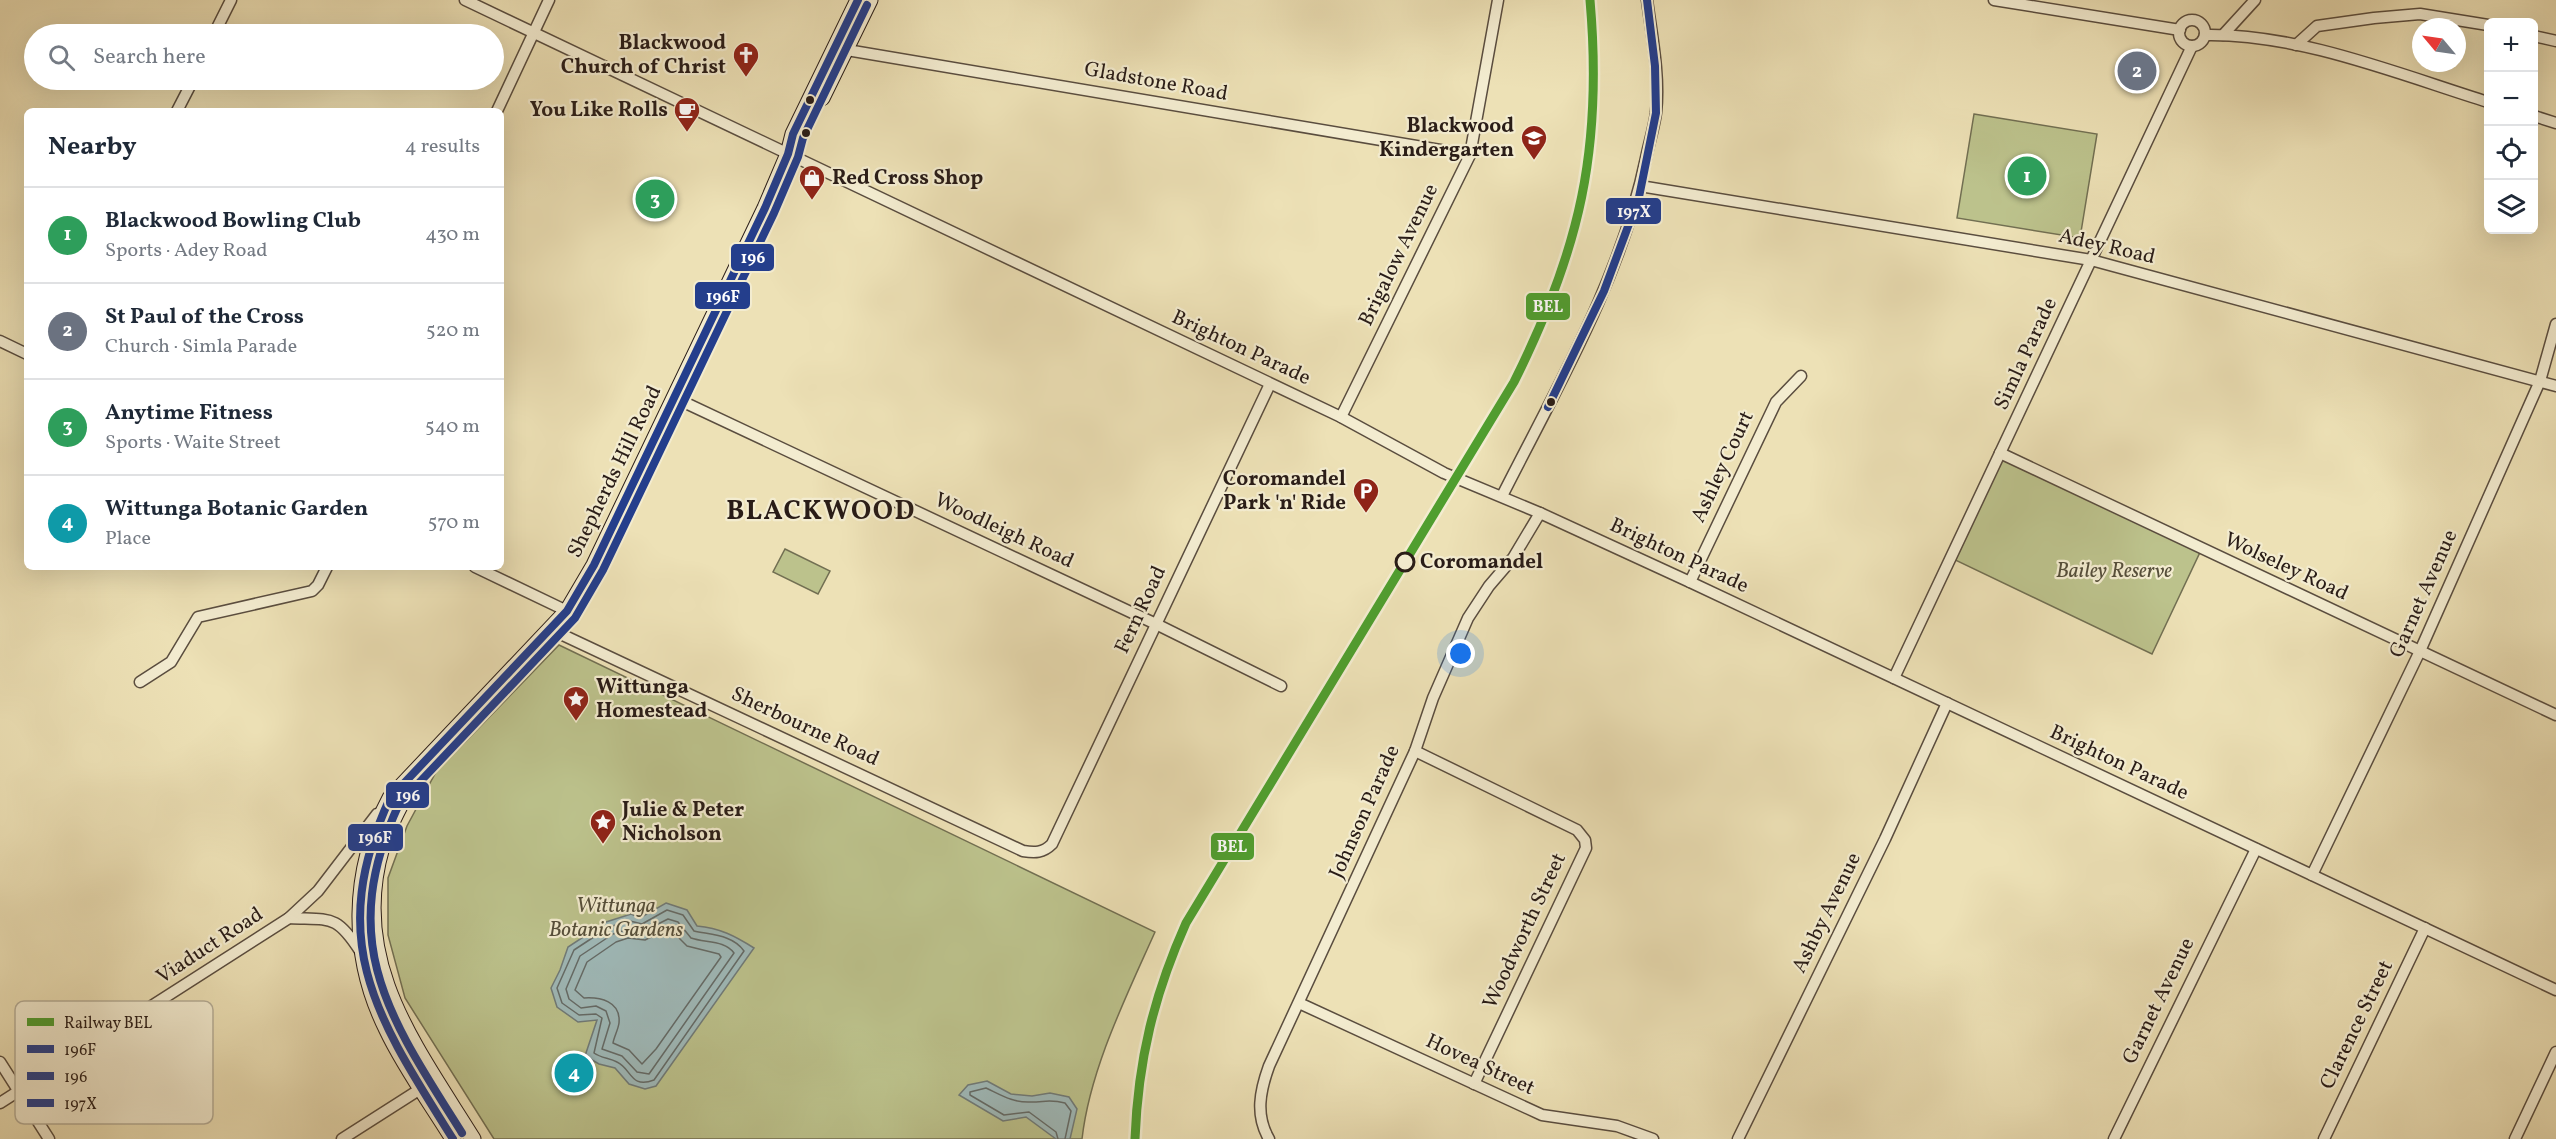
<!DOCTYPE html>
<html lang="en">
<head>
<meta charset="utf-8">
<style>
  :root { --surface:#fff; --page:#f2f2f3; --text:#1f2937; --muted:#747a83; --line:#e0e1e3; --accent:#8f2418 }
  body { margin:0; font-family:Vollkorn,serif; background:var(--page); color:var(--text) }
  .controls { position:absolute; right:18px; top:18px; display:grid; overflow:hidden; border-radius:9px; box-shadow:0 6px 24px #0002 }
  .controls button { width:54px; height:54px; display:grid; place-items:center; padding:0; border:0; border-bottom:2px solid var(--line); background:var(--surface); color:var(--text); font:30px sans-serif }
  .compass { position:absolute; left:2412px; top:18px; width:54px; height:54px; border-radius:50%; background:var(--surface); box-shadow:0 6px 24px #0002; rotate:299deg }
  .you { position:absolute; left:1461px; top:654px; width:21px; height:21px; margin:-15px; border:4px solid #fff; border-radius:50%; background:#1a73e8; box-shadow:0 0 0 9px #1a73e833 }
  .badge { display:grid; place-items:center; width:39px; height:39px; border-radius:50%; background:var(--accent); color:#fff; font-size:20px; font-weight:700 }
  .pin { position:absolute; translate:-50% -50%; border:3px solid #fff; box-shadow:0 2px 6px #0006 }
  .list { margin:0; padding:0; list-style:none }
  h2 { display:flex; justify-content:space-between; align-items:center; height:78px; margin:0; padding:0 24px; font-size:26px }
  h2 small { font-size:20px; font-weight:400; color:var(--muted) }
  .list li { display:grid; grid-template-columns:39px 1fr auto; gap:18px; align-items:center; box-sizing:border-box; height:96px; padding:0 24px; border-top:2px solid var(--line) }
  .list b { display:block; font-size:22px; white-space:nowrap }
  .list p { margin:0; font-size:20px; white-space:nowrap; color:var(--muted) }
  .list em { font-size:20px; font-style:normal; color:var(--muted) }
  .icon { flex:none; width:33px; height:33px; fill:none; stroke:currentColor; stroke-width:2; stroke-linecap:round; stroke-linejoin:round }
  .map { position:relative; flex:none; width:2556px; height:1139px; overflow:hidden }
  .search { position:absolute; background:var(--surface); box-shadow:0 6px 24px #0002; left:24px; top:24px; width:480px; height:66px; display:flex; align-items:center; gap:15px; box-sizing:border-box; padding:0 21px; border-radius:33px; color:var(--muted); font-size:22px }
  .panel { position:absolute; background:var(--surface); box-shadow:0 6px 24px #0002; left:24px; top:108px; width:480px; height:462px; border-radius:9px }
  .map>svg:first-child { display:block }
  .green { fill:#bcc28c; stroke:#726f52; stroke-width:1.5 }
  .water { fill:#9fbaba; stroke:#707b79; stroke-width:1.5 }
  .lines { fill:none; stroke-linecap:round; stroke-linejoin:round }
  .shore { stroke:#646b68; stroke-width:1.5 }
  .minor-casing { stroke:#5a4d3f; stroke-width:13 }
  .secondary-casing { stroke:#291c17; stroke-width:17 }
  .minor { stroke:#f3ecd0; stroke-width:10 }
  .secondary { stroke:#f3ecd0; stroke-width:15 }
  .bus-1-casing { stroke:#f3ecd0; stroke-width:12 }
  .bus-2-casing { stroke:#f3ecd0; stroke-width:12 }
  .bus-3-casing { stroke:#f3ecd0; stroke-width:12 }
  .bus-1 { stroke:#243e8c; stroke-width:8 }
  .bus-2 { stroke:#243e8c; stroke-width:8 }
  .bus-3 { stroke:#243e8c; stroke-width:8 }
  .rail-1-casing { stroke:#f3ecd0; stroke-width:14 }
  .rail-1 { stroke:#509e2f; stroke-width:9 }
  .bus-dot { fill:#291c17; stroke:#f3ecd0; stroke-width:2 }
  .stop-dot { fill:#f3ecd0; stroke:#291c17; stroke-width:3 }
  .labels { text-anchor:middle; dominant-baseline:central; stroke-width:4.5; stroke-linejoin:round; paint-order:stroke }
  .poi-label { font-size:21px; font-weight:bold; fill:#291c17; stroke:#f3ecd0; text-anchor:end }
  .street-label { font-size:21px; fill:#291c17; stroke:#f3ecd0 }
  .stop-label { font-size:21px; font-weight:bold; fill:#291c17; stroke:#f3ecd0; text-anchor:start }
  .park-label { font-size:21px; font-style:italic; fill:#554e3a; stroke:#f3ecd0 }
  .district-label { font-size:27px; font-weight:bold; letter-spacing:1.5px; fill:#291c17; stroke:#f3ecd0 }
  .key { fill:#f3ecd0; stroke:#b6ae98; stroke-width:1.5 }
  .key-label { font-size:16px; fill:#291c17 }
  .line-badge { stroke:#f3ecd0; stroke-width:2 }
  .badge-label { font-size:16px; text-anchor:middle; font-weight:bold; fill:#fff }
</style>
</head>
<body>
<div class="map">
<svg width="2556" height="1139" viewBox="0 0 2556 1139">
  <rect width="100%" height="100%" fill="#ede1b6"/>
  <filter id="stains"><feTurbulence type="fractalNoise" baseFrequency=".00333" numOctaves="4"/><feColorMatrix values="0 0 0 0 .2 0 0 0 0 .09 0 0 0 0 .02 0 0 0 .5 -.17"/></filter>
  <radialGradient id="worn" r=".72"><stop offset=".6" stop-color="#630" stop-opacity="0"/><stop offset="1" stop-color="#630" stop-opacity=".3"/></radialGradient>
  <!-- green -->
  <g class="green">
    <polygon points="1974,114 2097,134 2080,238 1957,218"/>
    <polygon points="2000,453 2202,548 2152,654 1951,558"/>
    <polygon points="785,549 830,571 818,594 773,572"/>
    <path d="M559 645 1155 932C1126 997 1090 1069 1082 1139H494L405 998 388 935V878L407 826 436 772Z"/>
  </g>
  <!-- water -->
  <g class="water">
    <path d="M666 903 687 910 697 926C720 928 735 936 754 948L656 1086 645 1089 629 1084 615 1068 599 1064 585 1056 597 1020 578 1022 557 1007 551 988 560 970 568 947 606 922 631 914 640 918Z"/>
    <polygon points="987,1081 1011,1094 1032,1096 1050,1093 1069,1097 1077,1109 1070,1139 1056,1139 1026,1117 1003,1121 959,1095 968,1085"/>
  </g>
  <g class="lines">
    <!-- shore -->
    <g class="shore">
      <path d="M667 910 683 915 694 931C712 935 733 935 744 951L654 1080C630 1089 632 1069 617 1062 609 1058 601 1058 594 1053L602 1018 596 1014 579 1015 562 1003 557 988 574 950 609 927 630 921 642 924Z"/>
      <path d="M668 919 678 922 691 938C705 943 725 940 734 953L649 1074 637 1072 622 1056 602 1049 610 1023 606 1011 596 1006 581 1008 569 999 566 989 580 956 613 934 629 929 644 931Z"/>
      <path d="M669 928 687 946 719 954 721 957 656 1049 642 1064 629 1050 613 1043C614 1037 618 1030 619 1023 621 1001 600 997 584 998L575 990 587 962 616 942 628 938 645 940Z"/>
      <path d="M1058 1139 1056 1132 1029 1112 1004 1115 970 1095V1092L986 1088C1001 1095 1013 1103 1031 1102 1045 1102 1050 1099 1065 1103L1071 1111 1065 1139"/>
    </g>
    <!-- minor casing -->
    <g class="minor-casing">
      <g id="minor">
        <polyline points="465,0 1341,417 1444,473 1540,513 1690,582 2556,990"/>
        <polyline points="1994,0 2180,30"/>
        <circle cx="2192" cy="33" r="13"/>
        <polyline points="214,34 231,0"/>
        <path d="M2205 35C2298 33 2401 75 2488 102"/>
        <polyline points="2223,35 2255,0"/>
        <polyline points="2534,36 2556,41"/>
        <polyline points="2296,45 2317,26 2374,18 2420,14 2488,25"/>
        <polyline points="841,49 1470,155"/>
        <polyline points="177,111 193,80"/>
        <polyline points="497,111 549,0"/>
        <polyline points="2534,116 2556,123"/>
        <polyline points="1640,186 2091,260 2556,386"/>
        <polyline points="0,341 27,354"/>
        <polyline points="675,398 1156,624 1281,686"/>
        <polyline points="1341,417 1470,155 1498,0"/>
        <polyline points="2000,453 2556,715"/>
        <path d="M1502 496C1557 387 1621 279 1646 158 1649 143 1654 128 1656 113 1660 76 1652 37 1647 0"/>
        <polyline points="475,567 567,611"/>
        <polyline points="1690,582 1776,402 1801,376"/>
        <path d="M550 629 1023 851C1035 853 1043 853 1052 844L1270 384"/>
        <polyline points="1894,678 2192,46"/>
        <polyline points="140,682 171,662 198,617 312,591 318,585 327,567"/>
        <polyline points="1415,751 1577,830 1585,840 1586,848 1474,1084"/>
        <polyline points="2312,875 2420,651 2540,381 2556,324"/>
        <path d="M289 918C331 920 336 914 360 951"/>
        <polyline points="1299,1003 1542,1115 1617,1126 1653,1139"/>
        <polyline points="0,1062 49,1139"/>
        <polyline points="0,1103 289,918 318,891 377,814"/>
        <polyline points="342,1139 436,1079"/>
        <path d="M1269 1139C1255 1115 1260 1091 1269 1066L1415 751 1433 698 1468 618 1489 586 1513 558 1540 513"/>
        <polyline points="1738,1139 1885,839 1947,703"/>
        <polyline points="2114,1139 2256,849"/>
        <polyline points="2324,1139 2425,928"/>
        <polyline points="2515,1139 2556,1052"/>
      </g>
    </g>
    <!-- secondary casing -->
    <g class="secondary-casing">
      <g id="secondary">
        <polyline points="822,98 870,0"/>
        <path d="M413 781C402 803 389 824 382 847 348 962 416 1047 473 1139"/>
        <path d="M453 1139C431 1103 405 1068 387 1030 350 956 351 871 390 798L567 611 594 565 765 208 788 154 793 134 858 0"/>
      </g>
    </g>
    <!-- minor -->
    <use href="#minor" class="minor"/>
    <!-- secondary -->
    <use href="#secondary" class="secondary"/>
    <!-- bus-1 casing -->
    <g class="bus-1-casing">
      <path id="bus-1" d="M453 1139C377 1018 324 942 390 798L567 611 594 565 765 208 788 154 793 134 858 0"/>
    </g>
    <!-- bus-2 casing -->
    <g class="bus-2-casing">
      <path id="bus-2" d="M462 1133C389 1017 335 943 399 804L575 618 603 570 774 213 798 157 803 138 867 5"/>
    </g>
    <!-- bus-3 casing -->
    <g class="bus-3-casing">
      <polyline id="bus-3" points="1548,407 1604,291 1639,197 1656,113 1655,66 1647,0"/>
    </g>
    <!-- bus-1 -->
    <use href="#bus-1" class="bus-1"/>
    <!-- bus-2 -->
    <use href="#bus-2" class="bus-2"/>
    <!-- bus-3 -->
    <use href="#bus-3" class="bus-3"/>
    <!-- rail-1 casing -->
    <g class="rail-1-casing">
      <path id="rail-1" d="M1135 1139C1138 1060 1154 995 1186 923L1514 382C1580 250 1603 148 1590 0"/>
    </g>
    <!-- rail-1 -->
    <use href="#rail-1" class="rail-1"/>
  </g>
  <!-- icons -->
  <defs>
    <g id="church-pin" transform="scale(1.35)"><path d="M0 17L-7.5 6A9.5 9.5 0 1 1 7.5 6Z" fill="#8f2418" stroke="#f3ecd0"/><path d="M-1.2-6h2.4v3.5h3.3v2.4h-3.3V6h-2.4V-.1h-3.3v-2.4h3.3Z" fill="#fff"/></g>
    <g id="cafe-pin" transform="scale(1.35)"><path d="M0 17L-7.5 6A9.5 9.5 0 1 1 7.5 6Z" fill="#8f2418" stroke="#f3ecd0"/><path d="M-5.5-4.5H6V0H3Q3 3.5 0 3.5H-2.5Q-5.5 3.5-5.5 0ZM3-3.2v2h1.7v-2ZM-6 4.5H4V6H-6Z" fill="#fff"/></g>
    <g id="school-pin" transform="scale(1.35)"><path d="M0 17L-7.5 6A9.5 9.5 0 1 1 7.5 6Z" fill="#8f2418" stroke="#f3ecd0"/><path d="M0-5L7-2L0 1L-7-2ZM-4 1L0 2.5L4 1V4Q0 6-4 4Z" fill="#fff"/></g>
    <g id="shop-pin" transform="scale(1.35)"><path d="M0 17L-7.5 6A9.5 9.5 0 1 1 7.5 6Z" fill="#8f2418" stroke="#f3ecd0"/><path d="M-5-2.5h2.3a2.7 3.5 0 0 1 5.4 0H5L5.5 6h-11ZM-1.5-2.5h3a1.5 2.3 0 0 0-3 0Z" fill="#fff"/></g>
    <g id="parking-pin" transform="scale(1.35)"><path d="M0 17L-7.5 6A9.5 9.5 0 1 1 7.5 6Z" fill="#8f2418" stroke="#f3ecd0"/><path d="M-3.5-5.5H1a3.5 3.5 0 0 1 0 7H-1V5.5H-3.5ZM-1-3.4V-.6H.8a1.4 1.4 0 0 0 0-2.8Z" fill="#fff"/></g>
    <g id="sight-pin" transform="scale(1.35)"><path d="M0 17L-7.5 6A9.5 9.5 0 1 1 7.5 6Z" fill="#8f2418" stroke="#f3ecd0"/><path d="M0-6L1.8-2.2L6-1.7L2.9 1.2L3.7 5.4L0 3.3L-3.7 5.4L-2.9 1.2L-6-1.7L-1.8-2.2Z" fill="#fff"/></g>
  </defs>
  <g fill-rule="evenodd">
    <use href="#church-pin" x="746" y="55"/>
    <use href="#cafe-pin" x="687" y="110"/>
    <use href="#school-pin" x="1534" y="138"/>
    <use href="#shop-pin" x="812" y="178"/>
    <use href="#parking-pin" x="1366" y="491"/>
    <use href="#sight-pin" x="576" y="699"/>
    <use href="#sight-pin" x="603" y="822"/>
  </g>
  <!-- markers -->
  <g class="bus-dot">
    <circle cx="810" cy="100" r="5"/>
    <circle cx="806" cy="133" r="5"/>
    <circle cx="1551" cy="402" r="5"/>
  </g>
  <circle class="stop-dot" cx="1405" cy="562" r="9"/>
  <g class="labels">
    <!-- poi labels -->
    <g class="poi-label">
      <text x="726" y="43">Blackwood<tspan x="726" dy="24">Church of Christ</tspan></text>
      <text x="668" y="110">You Like Rolls</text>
      <text x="1514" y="126">Blackwood<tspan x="1514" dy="24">Kindergarten</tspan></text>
      <text x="832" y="178" text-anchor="start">Red Cross Shop</text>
      <text x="1346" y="479">Coromandel<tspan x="1346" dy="24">Park 'n' Ride</tspan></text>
      <text x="596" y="687" text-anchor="start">Wittunga<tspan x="596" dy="24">Homestead</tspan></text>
      <text x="622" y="810" text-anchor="start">Julie &amp; Peter<tspan x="622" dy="24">Nicholson</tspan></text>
    </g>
    <!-- street labels -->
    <g class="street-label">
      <text transform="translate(1156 82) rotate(10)">Gladstone Road</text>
      <text transform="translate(2107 247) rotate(13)">Adey Road</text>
      <text transform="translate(1399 255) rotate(-64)">Brigalow Avenue</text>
      <text transform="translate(1241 348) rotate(25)">Brighton Parade</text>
      <text transform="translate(2026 354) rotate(-65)">Simla Parade</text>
      <text transform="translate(1723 467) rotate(-65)">Ashley Court</text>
      <text transform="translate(615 472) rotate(-64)">Shepherds Hill Road</text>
      <text transform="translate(1004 531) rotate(25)">Woodleigh Road</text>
      <text transform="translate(1679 556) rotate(25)">Brighton Parade</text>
      <text transform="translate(2286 567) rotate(25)">Wolseley Road</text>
      <text transform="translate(2424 594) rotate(-66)">Garnet Avenue</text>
      <text transform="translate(1141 610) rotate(-65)">Fern Road</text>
      <text transform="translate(805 727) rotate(25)">Sherbourne Road</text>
      <text transform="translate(2119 763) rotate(25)">Brighton Parade</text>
      <text transform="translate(1365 812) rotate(-66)">Johnson Parade</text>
      <text transform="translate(1827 913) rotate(-64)">Ashby Avenue</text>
      <text transform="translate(1525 931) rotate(-65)">Woodworth Street</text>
      <text transform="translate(210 946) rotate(-33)">Viaduct Road</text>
      <text transform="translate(2159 1001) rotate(-64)">Garnet Avenue</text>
      <text transform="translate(2357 1025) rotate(-64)">Clarence Street</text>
      <text transform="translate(1480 1065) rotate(25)">Hovea Street</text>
    </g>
    <!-- stop labels -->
    <g class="stop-label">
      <text x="1420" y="562">Coromandel</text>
    </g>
    <!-- park labels -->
    <g class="park-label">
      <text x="2114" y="571">Bailey Reserve</text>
      <text x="616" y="906">Wittunga<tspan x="616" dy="24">Botanic Gardens</tspan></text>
    </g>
    <!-- district labels -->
    <g class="district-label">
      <text x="821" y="512">BLACKWOOD</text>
    </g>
  </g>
  <!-- legend -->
  <rect x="15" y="1001" width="198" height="123" rx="9" class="key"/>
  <rect x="27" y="1018" width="27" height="8" fill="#509e2f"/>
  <rect x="27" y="1045" width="27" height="8" fill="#243e8c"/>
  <rect x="27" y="1072" width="27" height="8" fill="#243e8c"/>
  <rect x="27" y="1099" width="27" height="8" fill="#243e8c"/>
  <g class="key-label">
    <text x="64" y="1028">Railway BEL</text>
    <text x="64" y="1055">196F</text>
    <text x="64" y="1082">196</text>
    <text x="64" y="1109">197X</text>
  </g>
  <g class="line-badge">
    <rect x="1605" y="197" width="57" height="28" rx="6" fill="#243e8c"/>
    <rect x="730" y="243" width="45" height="29" rx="6" fill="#243e8c"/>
    <rect x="694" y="281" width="57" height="29" rx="6" fill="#243e8c"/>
    <rect x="1525" y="292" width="46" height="29" rx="6" fill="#509e2f"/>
    <rect x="385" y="781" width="45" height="28" rx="6" fill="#243e8c"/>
    <rect x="347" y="823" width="57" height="29" rx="6" fill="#243e8c"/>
    <rect x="1210" y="832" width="45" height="29" rx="6" fill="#509e2f"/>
  </g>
  <g class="badge-label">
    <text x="1634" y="217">197X</text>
    <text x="753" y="263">196</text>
    <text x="723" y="302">196F</text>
    <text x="1548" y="312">BEL</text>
    <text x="408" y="801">196</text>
    <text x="375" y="843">196F</text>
    <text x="1232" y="852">BEL</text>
  </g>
  <rect width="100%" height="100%" filter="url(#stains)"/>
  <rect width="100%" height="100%" fill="url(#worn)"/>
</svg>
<div class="controls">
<button>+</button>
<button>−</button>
<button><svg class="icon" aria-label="locate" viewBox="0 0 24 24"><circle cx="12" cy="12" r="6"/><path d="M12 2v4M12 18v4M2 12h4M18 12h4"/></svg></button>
<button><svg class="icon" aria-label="layers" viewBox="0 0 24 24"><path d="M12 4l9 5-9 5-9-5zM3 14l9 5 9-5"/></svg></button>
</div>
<svg class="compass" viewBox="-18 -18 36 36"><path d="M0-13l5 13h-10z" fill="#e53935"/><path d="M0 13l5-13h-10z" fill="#747a83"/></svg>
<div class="you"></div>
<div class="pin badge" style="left:2027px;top:176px;background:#2e9e5b">1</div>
<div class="pin badge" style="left:2137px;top:71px;background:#6b7280">2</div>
<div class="pin badge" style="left:655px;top:199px;background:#2e9e5b">3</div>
<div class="pin badge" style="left:574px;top:1073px;background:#0f9aa8">4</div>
<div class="search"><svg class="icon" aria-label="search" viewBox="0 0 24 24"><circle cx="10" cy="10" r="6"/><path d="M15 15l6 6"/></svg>Search here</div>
<section class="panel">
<h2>Nearby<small>4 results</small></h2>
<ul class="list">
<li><span class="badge" style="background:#2e9e5b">1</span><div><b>Blackwood Bowling Club</b><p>Sports · Adey Road</p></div><em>430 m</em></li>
<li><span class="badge" style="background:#6b7280">2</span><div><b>St Paul of the Cross</b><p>Church · Simla Parade</p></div><em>520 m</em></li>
<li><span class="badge" style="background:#2e9e5b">3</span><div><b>Anytime Fitness</b><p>Sports · Waite Street</p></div><em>540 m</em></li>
<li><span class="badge" style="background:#0f9aa8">4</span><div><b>Wittunga Botanic Garden</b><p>Place</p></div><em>570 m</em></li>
</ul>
</section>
</div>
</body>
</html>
